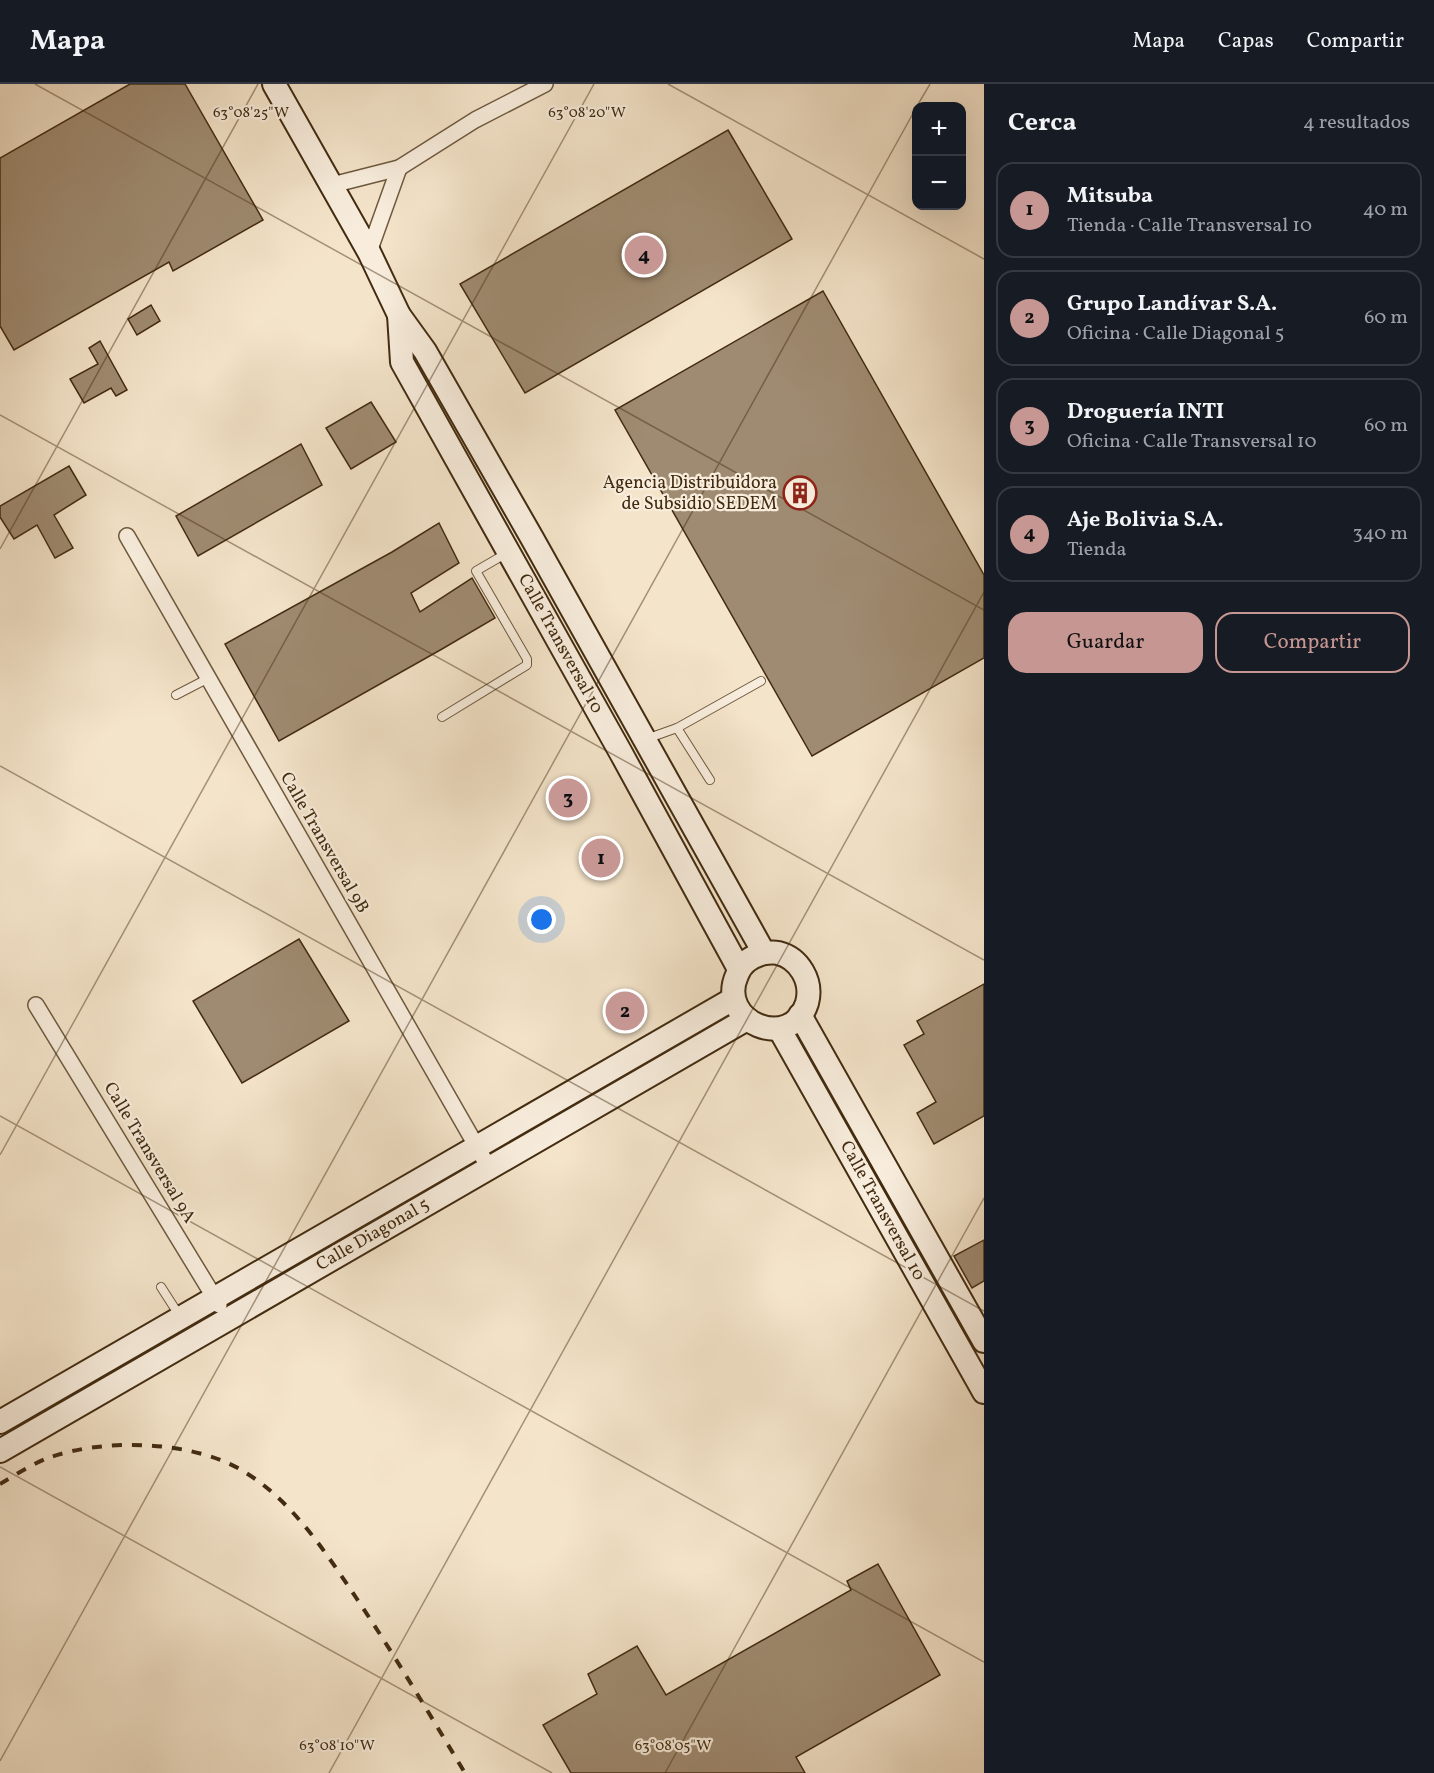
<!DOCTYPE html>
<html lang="es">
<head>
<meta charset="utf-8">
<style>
  :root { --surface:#171b24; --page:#242831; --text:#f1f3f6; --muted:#9ea1a6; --line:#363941; --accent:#c59692 }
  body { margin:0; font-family:Vollkorn,serif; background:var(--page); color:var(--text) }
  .controls { position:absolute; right:18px; top:18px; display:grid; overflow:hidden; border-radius:12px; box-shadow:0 6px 24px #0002 }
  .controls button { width:54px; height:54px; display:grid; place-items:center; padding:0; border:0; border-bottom:2px solid var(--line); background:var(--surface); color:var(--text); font:30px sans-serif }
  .you { position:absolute; left:542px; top:836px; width:21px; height:21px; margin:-15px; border:4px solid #fff; border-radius:50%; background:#1a73e8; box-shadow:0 0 0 9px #1a73e833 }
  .badge { display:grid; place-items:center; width:39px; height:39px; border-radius:50%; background:var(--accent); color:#111; font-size:20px; font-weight:700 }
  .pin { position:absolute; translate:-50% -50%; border:3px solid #fff; box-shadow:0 2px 6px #0006 }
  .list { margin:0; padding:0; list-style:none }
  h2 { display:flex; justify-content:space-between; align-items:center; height:78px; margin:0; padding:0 24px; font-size:26px }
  h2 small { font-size:20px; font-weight:400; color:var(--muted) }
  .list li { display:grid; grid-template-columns:39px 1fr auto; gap:18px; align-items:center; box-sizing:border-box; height:96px; margin:0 12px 12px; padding:0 12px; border:2px solid var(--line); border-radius:18px }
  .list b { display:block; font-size:22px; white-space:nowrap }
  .list p { margin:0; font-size:20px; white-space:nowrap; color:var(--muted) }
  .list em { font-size:20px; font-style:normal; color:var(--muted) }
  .actions { display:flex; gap:12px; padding:18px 24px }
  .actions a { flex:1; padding:14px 0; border:2px solid var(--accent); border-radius:18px; text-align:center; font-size:21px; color:var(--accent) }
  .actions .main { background:var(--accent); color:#111 }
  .map { position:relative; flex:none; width:984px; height:1689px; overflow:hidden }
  header { display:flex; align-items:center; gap:36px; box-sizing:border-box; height:84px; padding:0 30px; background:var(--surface); border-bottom:2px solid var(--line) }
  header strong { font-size:28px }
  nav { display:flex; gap:33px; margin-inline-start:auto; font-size:21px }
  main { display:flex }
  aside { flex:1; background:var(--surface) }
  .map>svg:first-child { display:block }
  .building { fill:#9f8b71; stroke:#422b10; stroke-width:1.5 }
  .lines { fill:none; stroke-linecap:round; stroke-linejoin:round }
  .lane-casing { stroke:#6e593e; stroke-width:10 }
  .street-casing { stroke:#6e593e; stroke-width:18 }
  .secondary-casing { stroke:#422b10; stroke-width:26 }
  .lane { stroke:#f8eddd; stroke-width:8 }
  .street { stroke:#f8eddd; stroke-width:15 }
  .secondary { stroke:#f8eddd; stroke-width:22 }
  .rail { stroke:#422b10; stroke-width:4; stroke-dasharray:10 10; stroke-linecap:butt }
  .ticks { fill:none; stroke:#422b10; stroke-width:1.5; stroke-opacity:0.45 }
  .labels { text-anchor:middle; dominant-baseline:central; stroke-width:4.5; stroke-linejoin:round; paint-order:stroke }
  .poi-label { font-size:18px; fill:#422b10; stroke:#f8eddd; text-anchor:end }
  .street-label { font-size:18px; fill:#422b10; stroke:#f8eddd }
  .ticks-label { font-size:15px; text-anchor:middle; fill:#422b10; stroke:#f8eddd; stroke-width:4.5; stroke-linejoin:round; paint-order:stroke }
</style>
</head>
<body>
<header>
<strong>Mapa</strong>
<nav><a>Mapa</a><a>Capas</a><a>Compartir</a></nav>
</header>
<main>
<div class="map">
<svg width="984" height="1689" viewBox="0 0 984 1689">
  <rect width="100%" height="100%" fill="#f4e4ca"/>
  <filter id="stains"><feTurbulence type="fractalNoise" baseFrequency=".00333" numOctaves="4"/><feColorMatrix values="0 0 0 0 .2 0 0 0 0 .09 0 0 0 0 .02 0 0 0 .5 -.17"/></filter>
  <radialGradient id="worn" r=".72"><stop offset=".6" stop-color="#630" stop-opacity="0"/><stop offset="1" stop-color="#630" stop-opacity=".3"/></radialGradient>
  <!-- building -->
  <g class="building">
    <polygon points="130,0 185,0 263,136 173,187 169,178 14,266 0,242 0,74"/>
    <polygon points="728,46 792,155 525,309 460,200"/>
    <polygon points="823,207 984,491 984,574 812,672 615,326"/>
    <polygon points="151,221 160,237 137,251 128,235"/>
    <polygon points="100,257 127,306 116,312 111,304 84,319 70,295 98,280 89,264"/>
    <polygon points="371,318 396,358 351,385 326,344"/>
    <polygon points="301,360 322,401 198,472 176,432"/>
    <polygon points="69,382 86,411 54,431 73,464 55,474 37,441 14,455 0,433 0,422"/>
    <polygon points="439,439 459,479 411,509 420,528 472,494 495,534 442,565 279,657 225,560 392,468"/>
    <polygon points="299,855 349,937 242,999 193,917"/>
    <polygon points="984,900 984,1032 934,1060 917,1029 936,1018 904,961 924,950 917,937"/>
    <polygon points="984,1156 984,1197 972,1204 954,1172"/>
    <polygon points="878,1480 940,1591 796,1673 805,1689 571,1689 543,1641 597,1610 588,1590 637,1562 666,1611 851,1506 847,1497"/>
  </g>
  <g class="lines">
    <!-- lane casing -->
    <g class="lane-casing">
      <g id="lane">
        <polyline points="176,611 207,595"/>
        <polyline points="442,633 527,581 527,575 476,487 507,469"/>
        <polyline points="677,644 710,696"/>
        <polyline points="646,655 677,644 761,597"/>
        <polyline points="161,1203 179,1231"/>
      </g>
    </g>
    <!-- street casing -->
    <g class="street-casing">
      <g id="street">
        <polyline points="332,101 399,84 475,36 545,0"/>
        <polyline points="369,168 399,84"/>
        <polyline points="127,452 489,1084"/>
        <polyline points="36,921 219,1221"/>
      </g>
    </g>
    <!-- secondary casing -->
    <g class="secondary-casing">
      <g id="secondary">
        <polyline points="274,0 369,168 399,231 425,267 532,454 764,869"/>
        <polyline points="399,231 402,278 621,669 739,885"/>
        <path d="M764 869C768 869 773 868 778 869 799 874 813 897 807 919 791 969 716 938 737 891 742 878 751 873 764 869Z"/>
        <polyline points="800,931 984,1257"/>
        <polyline points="780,946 984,1308"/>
        <polyline points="0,1338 733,915"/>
        <polyline points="0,1367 747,935"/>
      </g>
    </g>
    <!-- lane -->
    <use href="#lane" class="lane"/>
    <!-- street -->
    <use href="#street" class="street"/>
    <!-- secondary -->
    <use href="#secondary" class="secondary"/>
    <!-- rail -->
    <path class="rail" d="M0 1400C15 1391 32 1380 48 1374 103 1354 192 1356 243 1387 292 1416 326 1469 357 1515 395 1572 430 1631 465 1689"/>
  </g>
  <!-- ticks -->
  <path class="ticks" d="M35 0 984 526M668 0 984 175M917 22 930 0M0 331 984 876M0 465 258 0M0 682 984 1227M0 1032 984 1578M0 1071 594 0M0 1383 552 1689M0 1677 916 24M329 1689 984 508M665 1689 984 1114"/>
  <!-- icons -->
  <defs>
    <g id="building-ring" transform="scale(1.725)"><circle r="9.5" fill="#f8eddd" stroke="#8f2418" stroke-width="1.5"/><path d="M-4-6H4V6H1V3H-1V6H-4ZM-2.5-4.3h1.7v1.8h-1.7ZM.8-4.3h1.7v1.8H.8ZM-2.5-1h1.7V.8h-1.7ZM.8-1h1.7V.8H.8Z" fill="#8f2418"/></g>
  </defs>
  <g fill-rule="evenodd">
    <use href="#building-ring" x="800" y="409"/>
  </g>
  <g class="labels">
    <!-- poi labels -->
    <g class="poi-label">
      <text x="777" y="399">Agencia Distribuidora<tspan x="777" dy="21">de Subsidio SEDEM</tspan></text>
    </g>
    <!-- street labels -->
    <g class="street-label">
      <text transform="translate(560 560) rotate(61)">Calle Transversal 10</text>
      <text transform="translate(324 759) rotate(60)">Calle Transversal 9B</text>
      <text transform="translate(149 1069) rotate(59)">Calle Transversal 9A</text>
      <text transform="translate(882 1127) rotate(61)">Calle Transversal 10</text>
      <text transform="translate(373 1151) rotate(-30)">Calle Diagonal 5</text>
    </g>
  </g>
  <g class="ticks-label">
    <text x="251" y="33">63°08'25"W</text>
    <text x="587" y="33">63°08'20"W</text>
    <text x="337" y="1666">63°08'10"W</text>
    <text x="673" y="1666">63°08'05"W</text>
  </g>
  <rect width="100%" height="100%" filter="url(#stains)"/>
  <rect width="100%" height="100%" fill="url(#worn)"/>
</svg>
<div class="controls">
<button>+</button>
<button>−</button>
</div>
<div class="you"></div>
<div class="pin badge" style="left:601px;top:774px">1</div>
<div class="pin badge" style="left:625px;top:927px">2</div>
<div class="pin badge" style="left:568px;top:714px">3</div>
<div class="pin badge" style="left:644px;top:171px">4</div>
</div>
<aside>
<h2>Cerca<small>4 resultados</small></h2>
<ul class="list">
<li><span class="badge">1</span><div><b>Mitsuba</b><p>Tienda · Calle Transversal 10</p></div><em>40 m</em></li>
<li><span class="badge">2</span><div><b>Grupo Landívar S.A.</b><p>Oficina · Calle Diagonal 5</p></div><em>60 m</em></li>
<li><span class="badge">3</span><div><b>Droguería INTI</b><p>Oficina · Calle Transversal 10</p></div><em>60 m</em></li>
<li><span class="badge">4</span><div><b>Aje Bolivia S.A.</b><p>Tienda</p></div><em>340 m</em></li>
</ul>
<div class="actions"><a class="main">Guardar</a><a>Compartir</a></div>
</aside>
</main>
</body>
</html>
